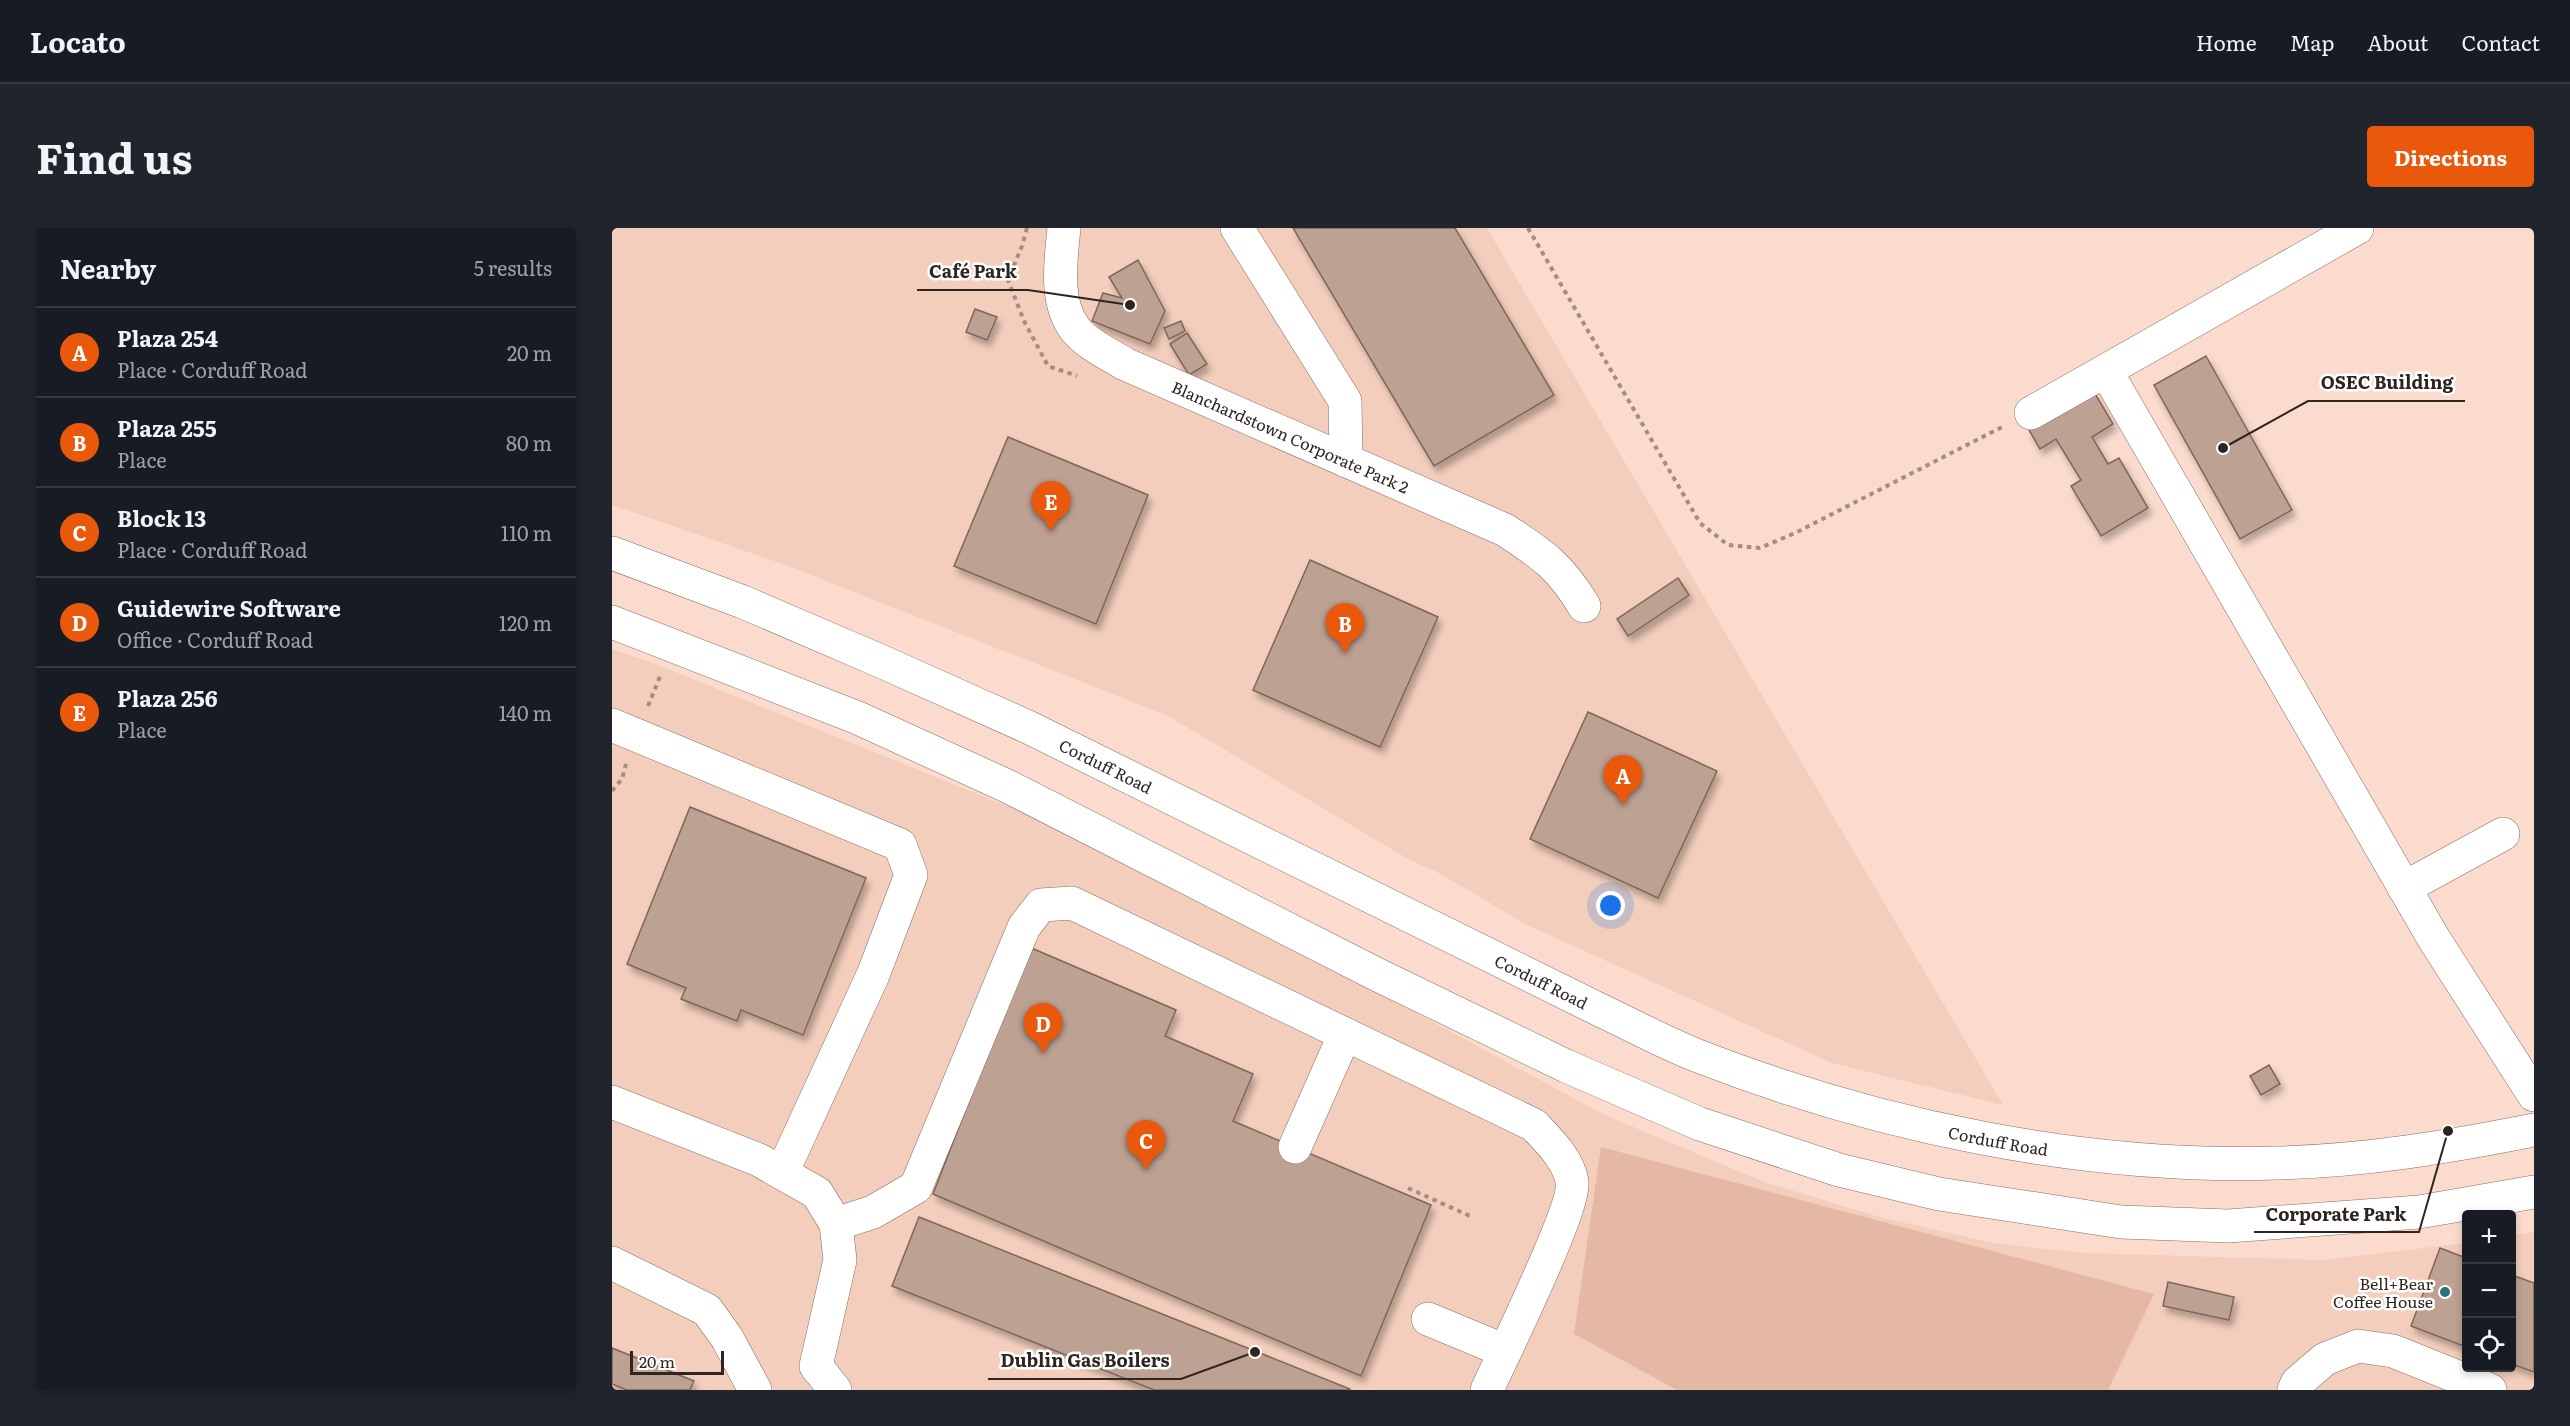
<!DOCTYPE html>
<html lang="en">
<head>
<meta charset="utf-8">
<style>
  :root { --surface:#171b24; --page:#20242c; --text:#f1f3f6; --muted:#9ea1a6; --line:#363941; --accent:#ea580c }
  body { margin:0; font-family:Literata,serif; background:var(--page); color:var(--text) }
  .controls { position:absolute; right:18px; bottom:18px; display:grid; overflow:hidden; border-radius:6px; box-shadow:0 3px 9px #0003 }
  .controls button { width:54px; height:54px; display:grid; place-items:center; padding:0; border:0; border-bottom:2px solid var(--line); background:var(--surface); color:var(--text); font:30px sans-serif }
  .scale { position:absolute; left:18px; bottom:15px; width:94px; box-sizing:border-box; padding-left:6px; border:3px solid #2f241e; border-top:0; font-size:16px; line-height:21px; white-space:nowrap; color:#2f241e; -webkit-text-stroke:4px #fff; paint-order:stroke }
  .you { position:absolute; left:999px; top:678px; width:21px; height:21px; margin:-15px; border:4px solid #fff; border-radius:50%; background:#1a73e8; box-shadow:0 0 0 9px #1a73e833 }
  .badge { display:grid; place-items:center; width:39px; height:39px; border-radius:50%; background:var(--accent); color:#fff; font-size:20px; font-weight:700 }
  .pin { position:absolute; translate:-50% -50px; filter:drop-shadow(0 2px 3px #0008) }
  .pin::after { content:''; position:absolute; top:32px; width:21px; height:18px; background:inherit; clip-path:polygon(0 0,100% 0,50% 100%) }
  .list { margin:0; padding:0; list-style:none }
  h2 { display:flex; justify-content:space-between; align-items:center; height:78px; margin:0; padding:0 24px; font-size:26px }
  h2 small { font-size:20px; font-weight:400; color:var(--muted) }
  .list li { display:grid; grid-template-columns:39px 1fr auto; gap:18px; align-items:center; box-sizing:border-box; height:90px; padding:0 24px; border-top:2px solid var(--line) }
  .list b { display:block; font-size:22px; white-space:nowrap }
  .list p { margin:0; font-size:20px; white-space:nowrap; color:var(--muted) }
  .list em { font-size:20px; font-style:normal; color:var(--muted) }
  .icon { flex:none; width:33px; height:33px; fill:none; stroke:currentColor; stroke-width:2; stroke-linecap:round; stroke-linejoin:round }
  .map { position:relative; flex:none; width:1922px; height:1162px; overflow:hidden; border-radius:6px }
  header { display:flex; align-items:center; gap:36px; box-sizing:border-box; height:84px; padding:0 30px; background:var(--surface); border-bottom:2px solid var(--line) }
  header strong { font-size:28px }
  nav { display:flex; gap:33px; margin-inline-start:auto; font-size:21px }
  .intro { display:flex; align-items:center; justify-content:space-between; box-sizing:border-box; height:144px; padding:0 36px }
  h1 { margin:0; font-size:42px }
  .button { padding:15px 27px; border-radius:6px; background:var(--accent); color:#fff; font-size:21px; font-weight:700 }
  main { display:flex; gap:36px; padding:0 36px }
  aside { flex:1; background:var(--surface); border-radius:6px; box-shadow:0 3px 9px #0003 }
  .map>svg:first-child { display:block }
  .built { fill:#f3cebc }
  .green { fill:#e4b8a4 }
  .building { fill:#bda193; stroke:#806559; stroke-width:1.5; filter:url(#shadow) }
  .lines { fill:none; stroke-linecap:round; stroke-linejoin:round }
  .minor-casing { stroke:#896e62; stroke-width:34 }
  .path { stroke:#a48d83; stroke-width:4; stroke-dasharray:4.5 4.5; stroke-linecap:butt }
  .minor { stroke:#fff; stroke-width:33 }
  .poi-dot { fill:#297374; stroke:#fff; stroke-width:2 }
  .labels { text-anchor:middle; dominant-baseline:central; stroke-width:5; stroke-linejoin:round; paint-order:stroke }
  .street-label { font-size:16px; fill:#2f241e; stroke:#fff }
  .poi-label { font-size:16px; fill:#2f241e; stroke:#fff; text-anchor:end }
  .leader { fill:none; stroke:#2f241e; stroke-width:2 }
  .callout-dot { fill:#2f241e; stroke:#fff; stroke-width:2 }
  .callout-label { font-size:18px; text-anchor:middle; font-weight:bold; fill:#2f241e; stroke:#fff; stroke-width:5; stroke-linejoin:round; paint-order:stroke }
</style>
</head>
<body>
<header>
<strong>Locato</strong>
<nav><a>Home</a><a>Map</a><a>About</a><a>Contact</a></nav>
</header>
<div class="intro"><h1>Find us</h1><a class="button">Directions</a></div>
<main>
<aside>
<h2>Nearby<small>5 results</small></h2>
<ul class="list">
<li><span class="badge">A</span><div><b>Plaza 254</b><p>Place · Corduff Road</p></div><em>20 m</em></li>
<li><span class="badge">B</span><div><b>Plaza 255</b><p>Place</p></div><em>80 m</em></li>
<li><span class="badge">C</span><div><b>Block 13</b><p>Place · Corduff Road</p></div><em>110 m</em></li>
<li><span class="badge">D</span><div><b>Guidewire Software</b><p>Office · Corduff Road</p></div><em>120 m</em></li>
<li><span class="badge">E</span><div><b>Plaza 256</b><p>Place</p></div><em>140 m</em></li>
</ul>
</aside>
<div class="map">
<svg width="1922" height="1162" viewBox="0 0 1922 1162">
  <defs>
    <filter id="shadow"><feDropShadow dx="3.5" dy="6" stdDeviation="3" flood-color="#0004"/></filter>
  </defs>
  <rect width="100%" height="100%" fill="#fadbcd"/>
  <!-- built -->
  <g class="built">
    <polygon points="0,0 875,0 1391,877 1220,835 915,697 829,646 798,632 556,488 177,338 0,277"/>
    <polygon points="0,421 44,436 410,584 561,654 993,887 1152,954 1271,990 1381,1015 1473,1025 1711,1032 1854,1015 1854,1140 1900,1140 1900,1007 1922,1004 1922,1162 0,1162"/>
  </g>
  <!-- green -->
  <polygon class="green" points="989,919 1542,1066 1496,1162 1065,1162 962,1106"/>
  <!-- building -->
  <g class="building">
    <polygon points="681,0 843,0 942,167 822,238"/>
    <polygon points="526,32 553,83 538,116 480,93 491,65 510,70 497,49"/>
    <polygon points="363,81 385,89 375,112 354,104"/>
    <polygon points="569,93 573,103 557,111 552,100"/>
    <polygon points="575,105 595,136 577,147 558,116"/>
    <polygon points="1594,128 1680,282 1628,311 1542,157"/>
    <polygon points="1482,164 1501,196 1480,209 1496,236 1507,230 1536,280 1489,308 1459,258 1469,252 1444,211 1428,221 1417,202"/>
    <polygon points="396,209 536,267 484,396 342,338"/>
    <polygon points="698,332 826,389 768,519 641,462"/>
    <polygon points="1066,350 1077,367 1016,408 1005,391"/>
    <polygon points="976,484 1105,543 1046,670 918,611"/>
    <polygon points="78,579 254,650 191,807 129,782 125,793 69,771 74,760 15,736"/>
    <polygon points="417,719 564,782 553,808 641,846 621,893 819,977 749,1148 321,966"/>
    <polygon points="1657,837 1668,856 1649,867 1638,848"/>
    <polygon points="307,989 738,1161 737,1162 542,1162 280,1058"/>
    <polygon points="1828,1020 1854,1030 1854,1119 1799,1098"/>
    <polygon points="1900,1047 1922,1055 1922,1144 1900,1136"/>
    <polygon points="1556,1054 1622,1069 1617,1092 1551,1078"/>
    <polygon points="0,1120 82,1153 78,1162 15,1162 0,1156"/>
  </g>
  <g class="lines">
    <!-- minor casing -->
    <g class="minor-casing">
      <g id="minor">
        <path id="s1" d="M452 0C449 32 442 73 463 101 475 116 496 126 513 136L893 302C930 326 949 339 972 378"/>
        <polyline points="625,0 733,173 734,233"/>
        <polyline points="1494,143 1822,711 1922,867"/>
        <polyline points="1419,185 1745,0"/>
        <path id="s2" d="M0 325 131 374 273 435 416 499 990 783C1022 798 1053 815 1086 828 1266 898 1471 941 1665 935 1751 933 1837 919 1922 902"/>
        <polyline points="0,394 246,490 395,558 764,746 954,838 1088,896 1227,942 1327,966 1509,994 1616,998 1807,984 1922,964"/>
        <polyline points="0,497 288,617 299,647 261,747 170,945"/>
        <polyline points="1792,660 1891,606"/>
        <polyline points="0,874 147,932 205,965 224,996 228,1032 204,1138 223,1162"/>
        <polyline points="683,919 733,806"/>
        <path d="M224 996 261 984 304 959 412 699 429 677 460 675 922 897C936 912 957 932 960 954 964 979 890 1129 875 1162"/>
        <polyline points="0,1035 95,1082 115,1110 143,1162"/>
        <polyline points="816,1091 893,1123"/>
        <polyline points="1682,1162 1685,1155 1713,1131 1746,1118 1781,1123 1878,1162"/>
      </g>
    </g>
    <!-- path -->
    <g class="path">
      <polyline points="415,0 410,18 396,52 412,93 436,138 465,148"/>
      <polyline points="916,0 1088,295 1116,317 1148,320 1183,305 1390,199"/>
      <polyline points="36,478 49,446"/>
      <polyline points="0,563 10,551 14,536"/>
      <polyline points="796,960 860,989"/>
    </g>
    <!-- minor -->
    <use href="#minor" class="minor"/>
  </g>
  <!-- markers -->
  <circle class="poi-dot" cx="1833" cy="1064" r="6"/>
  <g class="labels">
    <!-- street labels -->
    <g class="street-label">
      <text stroke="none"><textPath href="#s1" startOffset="346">Blanchardstown Corporate Park 2</textPath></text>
      <text stroke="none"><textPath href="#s2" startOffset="538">Corduff Road</textPath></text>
      <text stroke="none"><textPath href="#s2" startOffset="1024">Corduff Road</textPath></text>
      <text stroke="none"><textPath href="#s2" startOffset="1510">Corduff Road</textPath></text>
    </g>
    <!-- poi labels -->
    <g class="poi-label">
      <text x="1821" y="1055">Bell+Bear<tspan x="1821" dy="18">Coffee House</tspan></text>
    </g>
  </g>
  <!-- callouts -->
  <path class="leader" d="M518 77L416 62H305M1611 220L1696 173H1853M1836 903L1807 1004H1642M643 1124L569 1151H376"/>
  <g class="callout-dot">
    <circle cx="518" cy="77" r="6"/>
    <circle cx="1611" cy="220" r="6"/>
    <circle cx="1836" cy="903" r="6"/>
    <circle cx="643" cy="1124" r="6"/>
  </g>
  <g class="callout-label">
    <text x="361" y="50">Café Park</text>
    <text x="1775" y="161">OSEC Building</text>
    <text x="1724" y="993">Corporate Park</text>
    <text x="473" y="1139">Dublin Gas Boilers</text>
  </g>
</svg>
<div class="controls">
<button>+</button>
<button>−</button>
<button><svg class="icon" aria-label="locate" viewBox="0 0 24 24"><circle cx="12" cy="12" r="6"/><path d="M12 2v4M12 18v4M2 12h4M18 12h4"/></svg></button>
</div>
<div class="scale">20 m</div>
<div class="you"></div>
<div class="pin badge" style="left:1011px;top:577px">A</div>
<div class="pin badge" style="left:733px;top:425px">B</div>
<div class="pin badge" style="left:534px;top:942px">C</div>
<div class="pin badge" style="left:431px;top:825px">D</div>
<div class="pin badge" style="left:439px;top:303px">E</div>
</div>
</main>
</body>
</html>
